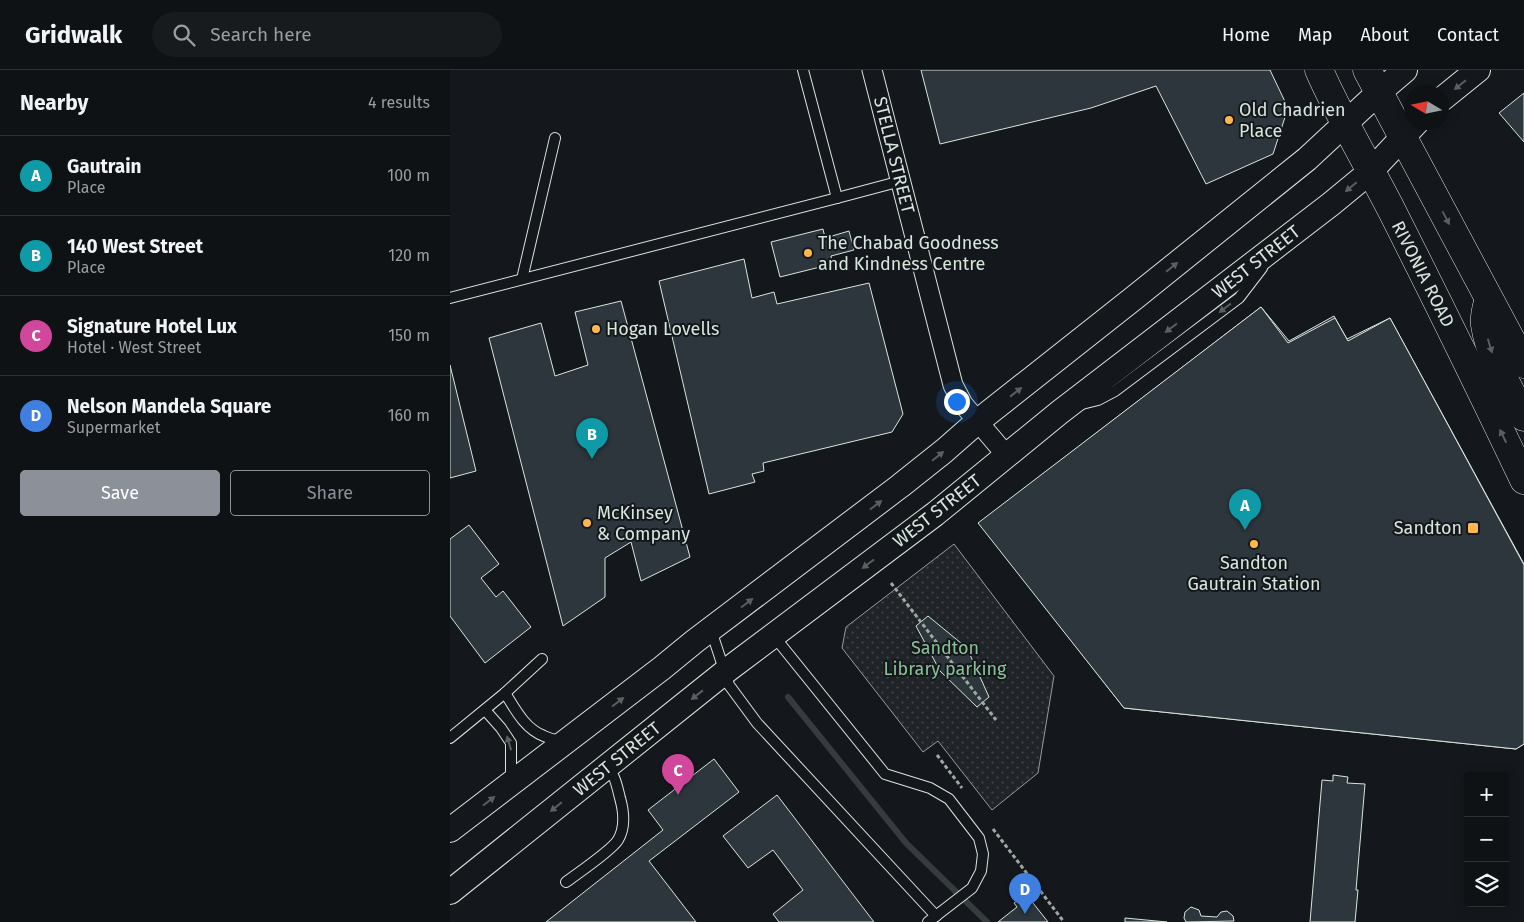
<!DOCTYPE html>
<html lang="en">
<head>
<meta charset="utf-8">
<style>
  :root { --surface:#0f1215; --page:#181b1e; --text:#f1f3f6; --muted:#9b9ea0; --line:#2f3234; --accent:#8c9099 }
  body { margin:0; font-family:"Fira Sans",sans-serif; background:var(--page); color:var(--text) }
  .controls { position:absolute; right:15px; bottom:15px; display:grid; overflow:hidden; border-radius:5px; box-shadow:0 2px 12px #0003 }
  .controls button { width:45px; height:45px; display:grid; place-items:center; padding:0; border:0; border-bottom:1px solid var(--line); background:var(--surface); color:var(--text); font:25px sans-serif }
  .compass { position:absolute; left:954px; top:15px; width:45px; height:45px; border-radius:50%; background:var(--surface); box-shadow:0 2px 12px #0003; rotate:280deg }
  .you { position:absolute; left:506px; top:331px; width:18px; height:18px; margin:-12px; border:4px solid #fff; border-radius:50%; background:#1a73e8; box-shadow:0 0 0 8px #1a73e833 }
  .badge { display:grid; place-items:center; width:32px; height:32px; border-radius:50%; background:var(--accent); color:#fff; font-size:16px; font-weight:700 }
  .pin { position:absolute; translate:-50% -41px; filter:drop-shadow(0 1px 2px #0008) }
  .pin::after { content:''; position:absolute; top:26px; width:18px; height:15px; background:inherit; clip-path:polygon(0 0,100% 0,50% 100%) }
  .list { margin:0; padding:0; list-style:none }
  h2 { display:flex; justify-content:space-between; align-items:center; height:65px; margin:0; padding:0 20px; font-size:21px }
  h2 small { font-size:16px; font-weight:400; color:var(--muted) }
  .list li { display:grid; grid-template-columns:32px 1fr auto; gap:15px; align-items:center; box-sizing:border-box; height:80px; padding:0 20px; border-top:1px solid var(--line) }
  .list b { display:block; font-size:19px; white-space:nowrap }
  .list p { margin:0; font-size:16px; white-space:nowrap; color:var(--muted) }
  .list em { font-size:16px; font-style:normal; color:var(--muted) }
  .actions { display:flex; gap:10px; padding:15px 20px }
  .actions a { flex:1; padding:11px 0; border:1px solid var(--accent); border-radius:5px; text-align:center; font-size:18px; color:var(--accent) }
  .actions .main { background:var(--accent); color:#fff }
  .icon { flex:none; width:28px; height:28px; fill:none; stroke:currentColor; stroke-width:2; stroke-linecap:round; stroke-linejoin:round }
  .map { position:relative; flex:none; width:1074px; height:852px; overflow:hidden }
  header { display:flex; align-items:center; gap:30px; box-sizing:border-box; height:70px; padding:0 25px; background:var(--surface); border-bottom:1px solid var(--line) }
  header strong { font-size:24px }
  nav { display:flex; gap:28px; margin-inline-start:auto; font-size:18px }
  .search { width:350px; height:45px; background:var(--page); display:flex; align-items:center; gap:12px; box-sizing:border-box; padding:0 18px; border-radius:28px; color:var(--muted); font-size:19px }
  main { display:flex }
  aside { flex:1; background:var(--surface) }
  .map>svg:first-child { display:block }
  .green { fill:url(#green-dots); stroke:#939e99 }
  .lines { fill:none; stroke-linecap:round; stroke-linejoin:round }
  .stream { stroke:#363b3e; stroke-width:6 }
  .building { fill:#2c363c; stroke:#d8e6dc }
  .service-casing { stroke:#d8e6dc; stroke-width:12 }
  .minor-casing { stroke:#d8e6dc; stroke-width:21 }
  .tertiary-casing { stroke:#d8e6dc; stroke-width:26 }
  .primary-casing { stroke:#d8e6dc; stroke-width:29 }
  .path { stroke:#9da8a2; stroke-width:3; stroke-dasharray:4 2.5; stroke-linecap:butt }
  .service { stroke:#14181c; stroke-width:10 }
  .minor { stroke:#14181c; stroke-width:19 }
  .tertiary { stroke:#14181c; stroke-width:24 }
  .primary { stroke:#14181c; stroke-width:28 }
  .oneway { fill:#59605f }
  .poi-dot { fill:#ffb74d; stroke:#14181c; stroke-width:2 }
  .labels { text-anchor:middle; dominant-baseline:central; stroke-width:4; stroke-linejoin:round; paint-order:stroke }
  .poi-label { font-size:18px; fill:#d8e6dc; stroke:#14181c; text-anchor:start }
  .street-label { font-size:18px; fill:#d8e6dc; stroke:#14181c }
  .park-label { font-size:18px; fill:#8ac095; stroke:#14181c }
</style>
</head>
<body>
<header>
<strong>Gridwalk</strong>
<div class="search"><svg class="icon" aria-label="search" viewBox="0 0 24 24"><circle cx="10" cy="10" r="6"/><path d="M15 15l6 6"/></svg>Search here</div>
<nav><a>Home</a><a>Map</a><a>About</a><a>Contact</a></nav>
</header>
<main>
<aside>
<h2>Nearby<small>4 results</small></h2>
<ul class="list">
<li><span class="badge" style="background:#0f9aa8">A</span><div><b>Gautrain</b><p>Place</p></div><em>100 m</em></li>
<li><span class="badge" style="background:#0f9aa8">B</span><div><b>140 West Street</b><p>Place</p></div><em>120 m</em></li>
<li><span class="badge" style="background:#d1479c">C</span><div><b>Signature Hotel Lux</b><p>Hotel · West Street</p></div><em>150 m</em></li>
<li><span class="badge" style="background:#3f7fe0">D</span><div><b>Nelson Mandela Square</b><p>Supermarket</p></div><em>160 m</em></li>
</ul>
<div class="actions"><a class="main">Save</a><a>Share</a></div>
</aside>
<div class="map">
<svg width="1074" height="852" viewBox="0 0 1074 852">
  <defs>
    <pattern id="green-dots" width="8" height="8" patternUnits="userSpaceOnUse" patternTransform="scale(1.25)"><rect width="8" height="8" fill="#202428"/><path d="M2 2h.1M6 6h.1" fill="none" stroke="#404447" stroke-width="1.8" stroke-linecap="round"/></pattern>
  </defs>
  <rect width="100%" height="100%" fill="#14181c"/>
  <!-- green -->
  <polygon class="green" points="504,474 604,606 588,703 542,740 488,671 473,682 392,578 396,557"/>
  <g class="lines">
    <!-- stream -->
    <polyline class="stream" points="338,627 456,773 537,852"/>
  </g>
  <!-- building -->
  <g class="building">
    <polygon points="471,0 820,0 838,38 823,84 756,114 706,16 641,38 490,74"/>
    <polygon points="1074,23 1074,72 1049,43"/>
    <polygon points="373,159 375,168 399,161 404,180 381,186 382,194 330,207 321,172"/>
    <polygon points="294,189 302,228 324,222 327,234 419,213 453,344 442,362 313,393 314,401 302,404 305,412 259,424 209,211"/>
    <polygon points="171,231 240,487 191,511 181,472 155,488 155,527 113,556 39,268 91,253 105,306 138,295 125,242"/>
    <polygon points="811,237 839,271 884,246 897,269 940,248 1074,494 1074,674 1066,679 674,638 529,453"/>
    <polygon points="811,237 838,273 885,248 898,271 940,248 1074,495 1074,674 1066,679 674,638 528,453"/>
    <polygon points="0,295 26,401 0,408"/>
    <polygon points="19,455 49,494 31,508 46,527 53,521 81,557 35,593 0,546 0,469"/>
    <polygon points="478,546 517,578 539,627 527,637 490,601 466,556"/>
    <polygon points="264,689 289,722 199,791 246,852 96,852 213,760 198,740"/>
    <polygon points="883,705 898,707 897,713 915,714 906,820 908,820 905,852 860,852 872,710 883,711"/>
    <polygon points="327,725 424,852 329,852 323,844 353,820 323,780 298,798 273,766"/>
    <polygon points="576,824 598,852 548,852 567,837 564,833"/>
    <polygon points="741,837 749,840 751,846 767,847 771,842 777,841 783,846 784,851 736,852 734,848 735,842"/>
    <polygon points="675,848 717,852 675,852"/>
  </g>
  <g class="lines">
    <!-- service casing -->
    <g class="service-casing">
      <g id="service">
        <polyline points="387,128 451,111"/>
        <polyline points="72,209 105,68"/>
        <polyline points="0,228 387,128 353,0"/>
        <polyline points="632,334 648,330 665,321 789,228 812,198"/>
        <polyline points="261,560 279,615 307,653 486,846"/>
        <polyline points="323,565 435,704 480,718 499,729 529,768 533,784 531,801 522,818 478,852"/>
        <path d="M55 623C65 639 75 659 94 666 100 669 107 670 113 672"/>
        <polyline points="35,640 51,658 61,673 61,713"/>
        <polyline points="0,668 55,623 92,589"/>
        <path d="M116 812C128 803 161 781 168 770 175 758 174 742 170 728 167 716 165 706 158 696"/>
      </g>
    </g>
    <!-- minor casing -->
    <g class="minor-casing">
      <polyline id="minor" points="422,0 503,315 513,334 557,386"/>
    </g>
    <!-- tertiary casing -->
    <g class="tertiary-casing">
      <g id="tertiary">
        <polyline points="992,29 1028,0"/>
        <polyline points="0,760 212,598 245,571 450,416 494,381 527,352 684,228 857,89 928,23 955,0"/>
        <polyline points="0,822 280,598 485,444 610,342 881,134 921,101 967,52"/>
      </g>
    </g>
    <!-- primary casing -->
    <g class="primary-casing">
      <g id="primary">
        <path d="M869 0C890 48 918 94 942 141 987 230 1031 320 1074 410"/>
        <polyline points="917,0 1074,294"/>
        <path d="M1038 232C1036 239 1034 248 1035 255 1040 288 1059 318 1074 347"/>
      </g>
    </g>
    <!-- path -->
    <g class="path">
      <polyline points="441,513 546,650"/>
      <polyline points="487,685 512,718"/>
      <polyline points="543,759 614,852"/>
    </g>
    <!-- service -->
    <use href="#service" class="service"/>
    <!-- minor -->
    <use href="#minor" class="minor"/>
    <!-- tertiary -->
    <use href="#tertiary" class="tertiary"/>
    <!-- primary -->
    <use href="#primary" class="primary"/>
  </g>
  <!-- one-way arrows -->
  <defs><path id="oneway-solid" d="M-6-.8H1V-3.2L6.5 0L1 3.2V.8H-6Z" transform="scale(1.25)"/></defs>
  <g class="oneway">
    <use href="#oneway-solid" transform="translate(1010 15) rotate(141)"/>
    <use href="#oneway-solid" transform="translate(901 117) rotate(140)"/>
    <use href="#oneway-solid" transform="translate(996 148) rotate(62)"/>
    <use href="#oneway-solid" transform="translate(722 197) rotate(-39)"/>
    <use href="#oneway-solid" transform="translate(775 238) rotate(143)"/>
    <use href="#oneway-solid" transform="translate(721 258) rotate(143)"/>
    <use href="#oneway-solid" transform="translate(1040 276) rotate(73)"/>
    <use href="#oneway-solid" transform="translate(566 322) rotate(-38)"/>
    <use href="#oneway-solid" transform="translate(1053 366) rotate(-116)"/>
    <use href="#oneway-solid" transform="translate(488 386) rotate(-39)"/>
    <use href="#oneway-solid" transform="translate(426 435) rotate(-37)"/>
    <use href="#oneway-solid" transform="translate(418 494) rotate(143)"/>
    <use href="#oneway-solid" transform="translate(297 533) rotate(-37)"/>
    <use href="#oneway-solid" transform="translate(247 625) rotate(142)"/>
    <use href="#oneway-solid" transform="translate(168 632) rotate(-37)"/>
    <use href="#oneway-solid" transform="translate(59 673) rotate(-107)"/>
    <use href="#oneway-solid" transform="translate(39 731) rotate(-37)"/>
    <use href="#oneway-solid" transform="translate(106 737) rotate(141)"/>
  </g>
  <!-- markers -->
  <g class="poi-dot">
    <circle cx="779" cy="50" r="5"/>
    <circle cx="358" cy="183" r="5"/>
    <circle cx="146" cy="259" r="5"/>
    <circle cx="137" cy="453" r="5"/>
    <rect x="1017" y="452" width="12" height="12" rx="2.5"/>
    <circle cx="804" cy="474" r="5"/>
  </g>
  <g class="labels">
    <!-- poi labels -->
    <g class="poi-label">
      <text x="789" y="40">Old Chadrien<tspan x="789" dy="21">Place</tspan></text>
      <text x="368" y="173">The Chabad Goodness<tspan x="368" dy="21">and Kindness Centre</tspan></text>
      <text x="156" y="259">Hogan Lovells</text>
      <text x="147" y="443">McKinsey<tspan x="147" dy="21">&amp; Company</tspan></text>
      <text x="1012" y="458" text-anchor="end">Sandton</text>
      <text x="804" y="493" text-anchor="middle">Sandton<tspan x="804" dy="21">Gautrain Station</tspan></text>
    </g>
    <!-- street labels -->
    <g class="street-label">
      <text transform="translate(444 85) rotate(76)">STELLA STREET</text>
      <text transform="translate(806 192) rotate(-38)">WEST STREET</text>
      <text transform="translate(973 204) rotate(63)">RIVONIA ROAD</text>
      <text transform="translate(487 441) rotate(-38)">WEST STREET</text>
      <text transform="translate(167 689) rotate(-39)">WEST STREET</text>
    </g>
    <!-- park labels -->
    <g class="park-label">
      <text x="495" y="578">Sandton<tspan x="495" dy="21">Library parking</tspan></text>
    </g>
  </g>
</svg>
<div class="controls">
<button>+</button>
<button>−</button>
<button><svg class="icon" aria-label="layers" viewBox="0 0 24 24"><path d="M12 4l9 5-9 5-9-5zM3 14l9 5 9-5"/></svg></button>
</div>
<svg class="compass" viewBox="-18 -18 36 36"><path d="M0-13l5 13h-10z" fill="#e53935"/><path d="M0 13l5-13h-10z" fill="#9b9ea0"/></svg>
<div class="you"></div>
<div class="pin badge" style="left:795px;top:460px;background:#0f9aa8">A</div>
<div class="pin badge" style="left:142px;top:389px;background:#0f9aa8">B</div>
<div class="pin badge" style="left:228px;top:725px;background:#d1479c">C</div>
<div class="pin badge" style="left:575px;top:844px;background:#3f7fe0">D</div>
</div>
</main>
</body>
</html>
